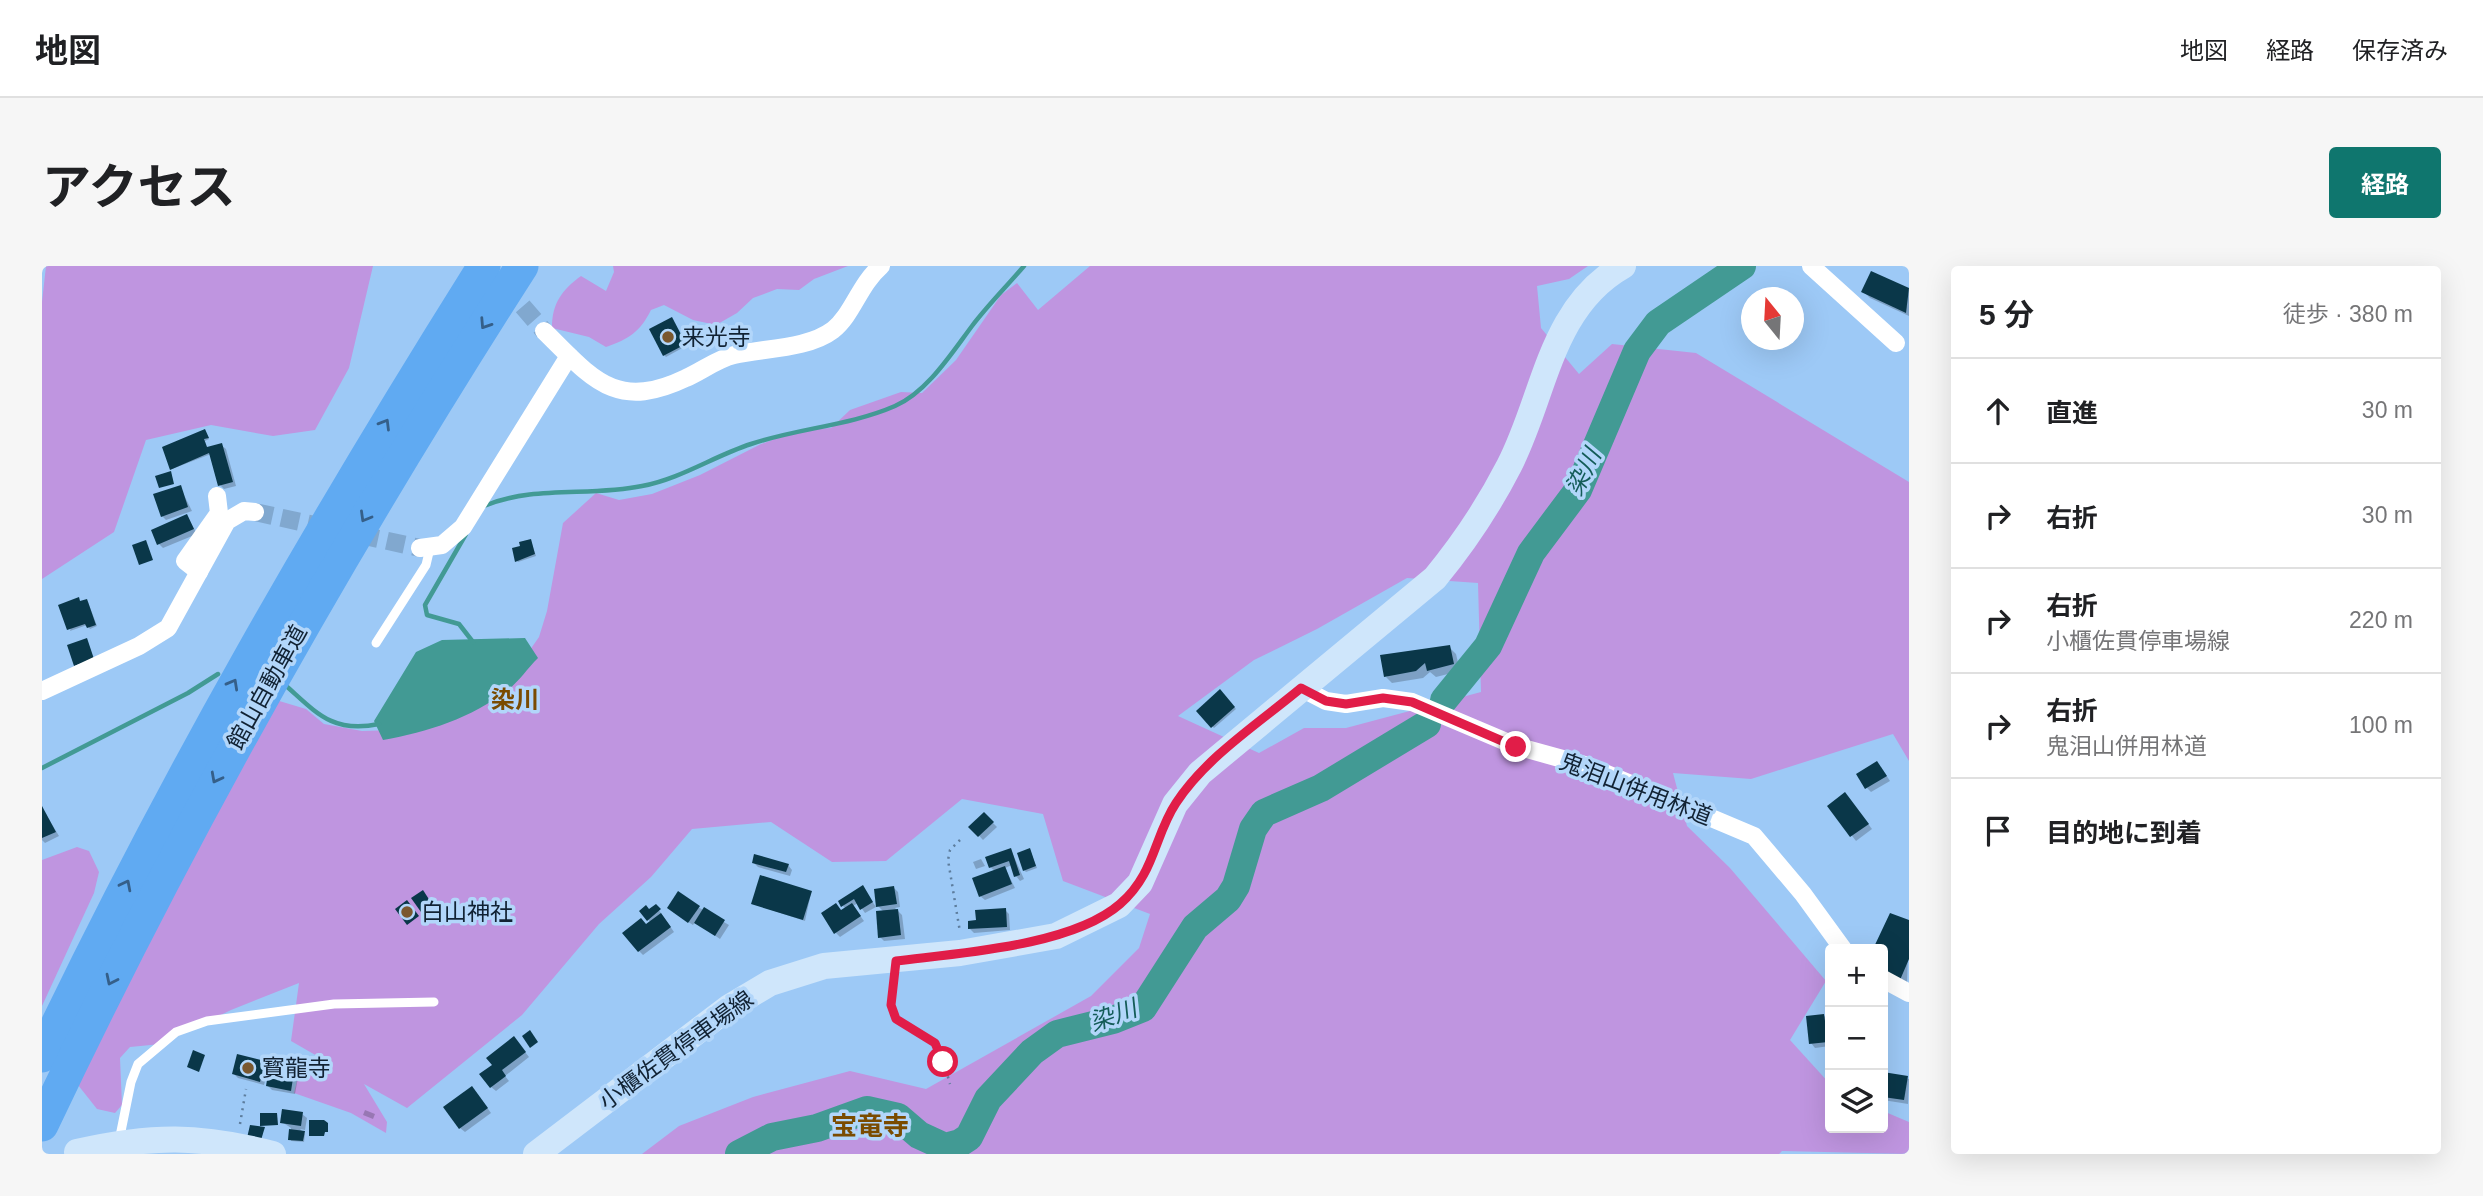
<!DOCTYPE html>
<html lang="ja">
<head>
<meta charset="utf-8">
<style>
  :root { --surface:#fff; --page:#f6f6f6; --text:#202124; --muted:#757577; --line:#e0e0e0; --accent:#0f766e }
  body { margin:0; font-family:Arial,"Noto Sans JP",sans-serif; background:var(--page); color:var(--text) }
  .controls { position:absolute; right:21px; bottom:21px; display:grid; overflow:hidden; border-radius:7px; box-shadow:0 7px 28px #0002 }
  .controls button { width:63px; height:63px; display:grid; place-items:center; padding:0; border:0; border-bottom:2px solid var(--line); background:var(--surface); color:var(--text); font:35px sans-serif }
  .compass { position:absolute; left:1699px; top:21px; width:63px; height:63px; border-radius:50%; background:var(--surface); box-shadow:0 7px 28px #0002; rotate:342deg }
  .stop { position:absolute; width:21px; height:21px; margin:-16px; border:5px solid #e11d48; border-radius:50%; background:#fff }
  .stop.end { background:#e11d48; border-color:#fff; box-shadow:0 2px 7px #0008 }
  .list { margin:0; padding:0; list-style:none }
  h2 { display:flex; justify-content:space-between; align-items:center; height:91px; margin:0; padding:0 28px; font-size:30px }
  h2 small { font-size:23px; font-weight:400; color:var(--muted) }
  .list li { display:grid; grid-template-columns:46px 1fr auto; gap:21px; align-items:center; box-sizing:border-box; height:105px; padding:0 28px; border-top:2px solid var(--line) }
  .list b { display:block; font-size:26px; white-space:nowrap }
  .list p { margin:0; font-size:23px; white-space:nowrap; color:var(--muted) }
  .list em { font-size:23px; font-style:normal; color:var(--muted) }
  .icon { flex:none; width:38px; height:38px; fill:none; stroke:currentColor; stroke-width:2; stroke-linecap:round; stroke-linejoin:round }
  .map { position:relative; flex:none; width:1867px; height:888px; overflow:hidden; border-radius:7px }
  header { display:flex; align-items:center; gap:42px; box-sizing:border-box; height:98px; padding:0 35px; background:var(--surface); border-bottom:2px solid var(--line) }
  header strong { font-size:33px }
  nav { display:flex; gap:38px; margin-inline-start:auto; font-size:24px }
  .intro { display:flex; align-items:center; justify-content:space-between; box-sizing:border-box; height:168px; padding:0 42px }
  h1 { margin:0; font-size:49px }
  .button { padding:18px 32px; border-radius:7px; background:var(--accent); color:#fff; font-size:24px; font-weight:700 }
  main { display:flex; gap:42px; padding:0 42px }
  aside { flex:1; background:var(--surface); border-radius:7px; box-shadow:0 7px 28px #0002 }
  .map>svg:first-child { display:block }
  .green { fill:#bf95e0; fill-rule:evenodd }
  .water { fill:#429a94 }
  .shadow { fill:#0003 }
  .lines { fill:none; stroke-linecap:round; stroke-linejoin:round }
  .stream { stroke:#429a94; stroke-width:4.5 }
  .river { stroke:#429a94; stroke-width:28 }
  .building { fill:#0a3749 }
  .minor-tunnel { stroke:#81a8cf; stroke-width:18; stroke-dasharray:18 9; stroke-linecap:butt }
  .path { stroke:#5d7d9d; stroke-width:2.5; stroke-dasharray:2 5; stroke-linecap:butt }
  .service { stroke:#fff; stroke-width:9 }
  .minor { stroke:#fff; stroke-width:18 }
  .secondary { stroke:#cfe6fb; stroke-width:26 }
  .motorway { stroke:#60aaf2; stroke-width:33 }
  .oneway { stroke:#355f89 }
  .route { stroke:#e11d48; stroke-width:9 }
  .poi-dot { fill:#7a582f; stroke:#b2d6fa; stroke-width:2.5 }
  .labels { text-anchor:middle; dominant-baseline:central; stroke-width:7; stroke-linejoin:round; paint-order:stroke }
  .poi-label { font-size:23px; fill:#123; stroke:#b2d6fa; text-anchor:start }
  .street-label { font-size:23px; fill:#123; stroke:#b2d6fa }
  .water-label { font-size:24px; font-style:italic; fill:#145c58; stroke:#b2d6fa }
  .neighbourhood-label { font-size:24px; font-weight:bold; fill:#7a4b00; stroke:#b2d6fa }
  .quarter-label { font-size:26px; font-weight:bold; fill:#7a4b00; stroke:#b2d6fa }
</style>
</head>
<body>
<header>
<strong>地図</strong>
<nav><a>地図</a><a>経路</a><a>保存済み</a></nav>
</header>
<div class="intro"><h1>アクセス</h1><a class="button">経路</a></div>
<main>
<div class="map">
<svg width="1867" height="888" viewBox="0 0 1867 888">
  <rect width="100%" height="100%" fill="#9dc9f6"/>
  <!-- green -->
  <g class="green">
    <polygon points="4,0 331,0 307,102 273,164 231,170 169,159 104,174 72,266 0,313 0,36"/>
    <path d="M571 0H806L772 13 757 24 735 23 711 32 695 47 674 59 651 54 622 39 609 44C598 66 587 73 564 81L547 71 510 62C510 37 520 24 539 10L564 25 572 6Z"/>
    <path d="M1048 0H1546L1527 13 1495 20 1499 62 1537 108 1570 78 1654 87 1867 216V495L1851 468 1709 513 1631 507 1645 560 1688 602 1784 715 1748 774 1788 818V862H1841V845L1867 856V888L1740 885 1737 888H600L637 860 711 831 808 805 884 823 1049 730 1097 682 1108 648 1021 615 1001 548 920 533 844 595 790 596 729 556 650 563 609 611 557 658 480 749 365 842 322 818 345 856 344 867 309 847 252 827 261 791 289 798 249 775 257 717 189 744 119 778 88 781 78 792 80 839 73 847 55 843 36 819 70 744 234 434 264 443 282 458 320 465 355 464 483 391 497 371 505 345 521 257 554 227 577 234 610 228 658 209 719 178 758 164 789 162 808 144 859 126 880 127 914 94 959 29 975 17 996 44ZM1365 312 1436 317 1439 426 1304 462H1262L1217 487 1136 450 1212 394 1275 363Z"/>
    <polygon points="35,581 47,585 57,606 52,627 0,740 0,594"/>
  </g>
  <!-- water -->
  <path class="water" d="M483 372 496 392C485 403 478 414 466 424 429 452 386 466 341 474L332 455 374 386 400 374Z"/>
  <!-- shadow -->
  <g class="shadow">
    <polygon points="1829,7 1867,24 1867,50 1828,32 1821,25"/>
    <polygon points="631,55 644,80 624,91 622,89"/>
    <polygon points="163,165 167,173 163,175 165,183 179,179 184,183 194,220 182,223 178,219 169,188 130,203"/>
    <polygon points="138,221 150,245 124,254 120,250"/>
    <polygon points="145,250 155,268 121,282 117,278"/>
    <polygon points="489,275 494,290 476,296 475,295"/>
    <polygon points="36,333 39,336 46,336 55,360 48,363 45,359 28,365"/>
    <polygon points="1407,381 1414,388 1418,405 1394,411 1388,406 1381,412 1350,417 1344,411"/>
    <polygon points="1178,426 1194,443 1172,462 1156,445"/>
    <polygon points="1839,501 1848,515 1829,526 1825,522"/>
    <polygon points="1807,532 1830,563 1814,575 1787,540"/>
    <polygon points="0,542 17,570 3,577 0,574"/>
    <polygon points="942,548 955,561 941,574 929,561"/>
    <polygon points="969,584 982,613 978,615 974,610 970,599 963,602 973,622 943,634 938,630 953,605 948,601"/>
    <polygon points="988,584 995,602 984,606 982,604"/>
    <polygon points="939,593 943,600 934,603 931,596"/>
    <polygon points="712,597 746,599 750,604 748,610 716,601"/>
    <polygon points="851,621 856,626 858,641 853,642 860,649 863,673 842,675 838,671 842,646 836,640"/>
    <polygon points="821,622 834,641 823,647 816,637 811,640 822,655 798,671 794,667 799,646 804,643 801,640"/>
    <polygon points="769,627 763,655 711,638"/>
    <polygon points="614,640 632,666 601,689 597,685 605,660 609,657 599,645 607,646"/>
    <polygon points="656,641 687,659 678,673 653,656 651,659 631,646"/>
    <polygon points="963,644 967,648 968,664 932,667 928,663"/>
    <polygon points="1849,649 1867,656 1865,719 1841,704 1841,683 1832,683"/>
    <polygon points="1782,750 1786,754 1788,780 1773,782 1769,777"/>
    <polygon points="476,777 487,791 463,810 467,815 454,825 449,821"/>
    <polygon points="222,796 229,803 252,802 257,806 253,828 230,824 226,820 228,805 226,804 222,819 196,812 192,808"/>
    <polygon points="1841,808 1867,813 1866,838 1841,834"/>
    <polygon points="434,826 449,847 423,866 418,862"/>
    <polygon points="323,844 333,848 331,853 321,849"/>
    <polygon points="260,848 265,852 263,864 258,863 263,868 262,876 249,875 249,862 240,856"/>
  </g>
  <g class="lines">
    <!-- stream -->
    <g class="stream">
      <path d="M442 240C492 219 548 231 600 220 638 213 672 190 709 178 756 162 807 160 853 140 885 126 909 88 930 60 946 39 965 20 982 0"/>
      <polyline points="424,268 383,339 385,349 417,358 431,376"/>
      <path d="M242 418C274 446 290 468 337 458"/>
      <polyline points="0,502 146,427 176,408"/>
    </g>
    <!-- river -->
    <g class="river">
      <polyline points="1402,434 1446,380 1489,287 1536,224 1595,85 1616,57 1700,0"/>
      <polyline points="697,888 730,871 775,862 825,844 856,851 877,869 903,881 918,877 927,871 946,833 990,786 1015,768 1071,754 1101,742 1153,661 1186,633 1194,620 1211,563 1222,547 1279,522 1385,458"/>
    </g>
  </g>
  <!-- building -->
  <g class="building">
    <polygon points="1829,5 1867,22 1864,47 1819,26"/>
    <polygon points="630,51 644,78 621,90 607,63"/>
    <polygon points="163,163 167,172 162,173 165,181 180,177 191,216 176,220 167,187 128,204 120,181"/>
    <polygon points="129,205 132,218 117,222 113,210"/>
    <polygon points="139,219 146,241 119,251 111,228"/>
    <polygon points="145,248 152,263 115,279 109,264"/>
    <polygon points="489,273 493,288 473,296 470,282 478,280 477,276"/>
    <polygon points="104,274 111,294 97,299 90,279"/>
    <polygon points="37,331 38,335 45,333 54,359 45,362 43,358 25,364 16,339"/>
    <polygon points="45,372 52,393 32,400 25,379"/>
    <polygon points="1408,379 1412,398 1385,405 1383,397 1374,405 1342,411 1338,389"/>
    <polygon points="1178,423 1193,441 1169,462 1154,445"/>
    <polygon points="1835,495 1845,510 1823,523 1814,508"/>
    <polygon points="1803,526 1827,558 1808,571 1785,540"/>
    <polygon points="0,540 14,566 0,572"/>
    <polygon points="942,546 952,556 936,571 926,561"/>
    <polygon points="969,582 978,609 972,611 967,595 947,602 943,591"/>
    <polygon points="988,582 994,600 981,605 975,587"/>
    <polygon points="712,588 747,598 744,606 710,597"/>
    <polygon points="963,600 970,618 937,631 930,612"/>
    <polygon points="718,609 770,625 761,654 709,638"/>
    <polygon points="821,619 831,636 818,644 812,633 799,641 796,635"/>
    <polygon points="852,620 855,638 834,641 832,623"/>
    <polygon points="381,624 390,638 379,646 369,632"/>
    <polygon points="636,625 658,640 646,657 625,642"/>
    <polygon points="365,634 377,650 365,659 353,643"/>
    <polygon points="794,637 799,644 810,637 819,650 792,668 779,647"/>
    <polygon points="614,638 619,643 605,655 597,645 604,639 607,643"/>
    <polygon points="662,641 683,654 673,670 652,657"/>
    <polygon points="964,642 965,661 926,663 926,655 934,654 933,644"/>
    <polygon points="856,643 859,669 836,672 834,645"/>
    <polygon points="619,647 629,661 596,686 580,667 599,652 604,658"/>
    <polygon points="1848,647 1867,654 1867,693 1858,714 1841,703 1841,683 1831,683"/>
    <polygon points="1782,748 1786,776 1767,778 1764,750"/>
    <polygon points="488,764 496,776 488,782 480,770"/>
    <polygon points="472,770 484,786 460,804 464,810 448,822 437,808 450,799 444,792"/>
    <polygon points="151,784 163,789 157,806 145,801"/>
    <polygon points="195,788 223,795 218,816 190,808"/>
    <polygon points="228,796 253,800 249,825 224,820"/>
    <polygon points="1841,806 1866,810 1862,834 1841,831"/>
    <polygon points="430,820 446,842 417,863 401,841"/>
    <polygon points="240,843 261,846 259,860 238,857"/>
    <polygon points="218,847 235,847 236,859 218,860"/>
    <polygon points="267,854 282,854 286,857 286,866 283,866 282,870 267,870"/>
    <polygon points="208,859 223,861 219,874 205,872"/>
    <polygon points="247,863 263,865 261,875 246,874"/>
  </g>
  <g class="lines">
    <!-- minor-tunnel -->
    <g class="minor-tunnel">
      <polyline points="463,20 502,65"/>
      <polyline points="213,246 378,282"/>
    </g>
    <!-- path -->
    <g class="path">
      <polyline points="918,574 908,584 906,594 918,666"/>
      <path d="M852 715C846 770 864 748 892 777 901 785 904 806 908 818"/>
      <polyline points="198,858 204,823"/>
    </g>
    <!-- service -->
    <g class="service">
      <polyline points="334,377 384,299 388,282"/>
      <polyline points="77,875 89,816 96,798 134,766 165,755 292,738 392,736"/>
    </g>
    <!-- minor -->
    <g class="minor">
      <polyline points="1769,0 1854,77"/>
      <path d="M502 65C550 112 573 146 644 112 660 105 675 93 692 89 722 82 766 83 791 64 811 48 817 19 839 0"/>
      <polyline points="378,282 400,279 421,261 527,90"/>
      <polyline points="157,306 143,295 177,247 175,230"/>
      <polyline points="1259,422 1284,435 1304,438 1341,432 1370,436 1474,480 1546,500 1712,570 1761,628 1801,683"/>
      <polyline points="0,425 97,380 126,362 185,255 202,245 213,246"/>
      <polyline points="1841,713 1867,727"/>
    </g>
    <!-- secondary -->
    <g class="secondary">
      <path d="M35 886C110 869 157 869 231 888"/>
      <path d="M494 888 686 742 728 717 782 700 918 687 1014 670 1077 639 1098 617 1133 538 1158 507 1393 312C1421 278 1447 239 1467 200 1503 131 1507 42 1581 0"/>
    </g>
    <!-- motorway -->
    <g class="motorway">
      <path d="M0 790C130 517 281 256 442 0"/>
      <path d="M0 859C142 559 301 279 480 0"/>
    </g>
  </g>
  <!-- one-way arrows -->
  <defs><path id="oneway-chevron" d="M-2-3.5L2.5 0L-2 3.5" fill="none" stroke-width="1.6" stroke-linecap="round" stroke-linejoin="round" transform="scale(1.75)"/></defs>
  <g class="oneway">
    <use href="#oneway-chevron" transform="translate(443 58) rotate(123)"/>
    <use href="#oneway-chevron" transform="translate(343 158) rotate(-59)"/>
    <use href="#oneway-chevron" transform="translate(323 251) rotate(120)"/>
    <use href="#oneway-chevron" transform="translate(191 418) rotate(-61)"/>
    <use href="#oneway-chevron" transform="translate(174 512) rotate(118)"/>
    <use href="#oneway-chevron" transform="translate(84 619) rotate(-63)"/>
    <use href="#oneway-chevron" transform="translate(69 714) rotate(116)"/>
  </g>
  <g class="lines">
    <!-- route -->
    <path class="route" d="M901 796 893 777 854 753 849 739 854 695C917 687 1030 680 1078 638 1113 608 1112 570 1134 537 1164 491 1217 457 1259 422L1284 435 1304 438 1341 432 1370 436 1474 481"/>
  </g>
  <!-- markers -->
  <g class="poi-dot">
    <circle cx="626" cy="71" r="7"/>
    <circle cx="365" cy="646" r="7"/>
    <circle cx="206" cy="802" r="7"/>
  </g>
  <g class="labels">
    <!-- poi labels -->
    <g class="poi-label">
      <text x="640" y="71">来光寺</text>
      <text x="379" y="646">白山神社</text>
      <text x="220" y="802">寳龍寺</text>
    </g>
    <!-- street labels -->
    <g class="street-label">
      <text transform="translate(225 421) rotate(-61)">館山自動車道</text>
      <text transform="translate(1594 523) rotate(21)">鬼泪山併用林道</text>
      <text transform="translate(634 784) rotate(-36)">小櫃佐貫停車場線</text>
    </g>
    <!-- water labels -->
    <g class="water-label">
      <text transform="translate(1541 206) rotate(-64)">染川</text>
      <text transform="translate(1071 749) rotate(-20)">染川</text>
    </g>
    <!-- neighbourhood labels -->
    <g class="neighbourhood-label">
      <text x="473" y="433">染川</text>
    </g>
    <!-- quarter labels -->
    <g class="quarter-label">
      <text x="828" y="860">宝竜寺</text>
    </g>
  </g>
</svg>
<div class="controls">
<button>+</button>
<button>−</button>
<button><svg class="icon" aria-label="layers" viewBox="0 0 24 24"><path d="M12 4l9 5-9 5-9-5zM3 14l9 5 9-5"/></svg></button>
</div>
<svg class="compass" viewBox="-18 -18 36 36"><path d="M0-13l5 13h-10z" fill="#e53935"/><path d="M0 13l5-13h-10z" fill="#757577"/></svg>
<div class="stop" style="left:901px;top:796px"></div>
<div class="stop end" style="left:1474px;top:481px"></div>
</div>
<aside>
<h2>5 分<small>徒歩 · 380 m</small></h2>
<ul class="list">
<li><svg class="icon" aria-label="ahead" viewBox="0 0 24 24"><path d="M12 20V5M6 11l6-6 6 6"/></svg><div><b>直進</b></div><em>30 m</em></li>
<li><svg class="icon" aria-label="right" viewBox="0 0 24 24"><path d="M7 20v-9h11M14 6l5 5-5 5"/></svg><div><b>右折</b></div><em>30 m</em></li>
<li><svg class="icon" aria-label="right" viewBox="0 0 24 24"><path d="M7 20v-9h11M14 6l5 5-5 5"/></svg><div><b>右折</b><p>小櫃佐貫停車場線</p></div><em>220 m</em></li>
<li><svg class="icon" aria-label="right" viewBox="0 0 24 24"><path d="M7 20v-9h11M14 6l5 5-5 5"/></svg><div><b>右折</b><p>鬼泪山併用林道</p></div><em>100 m</em></li>
<li><svg class="icon" aria-label="arrive" viewBox="0 0 24 24"><path d="M6 21V4h12l-3 4 3 4H6"/></svg><div><b>目的地に到着</b></div></li>
</ul>
</aside>
</main>
</body>
</html>
